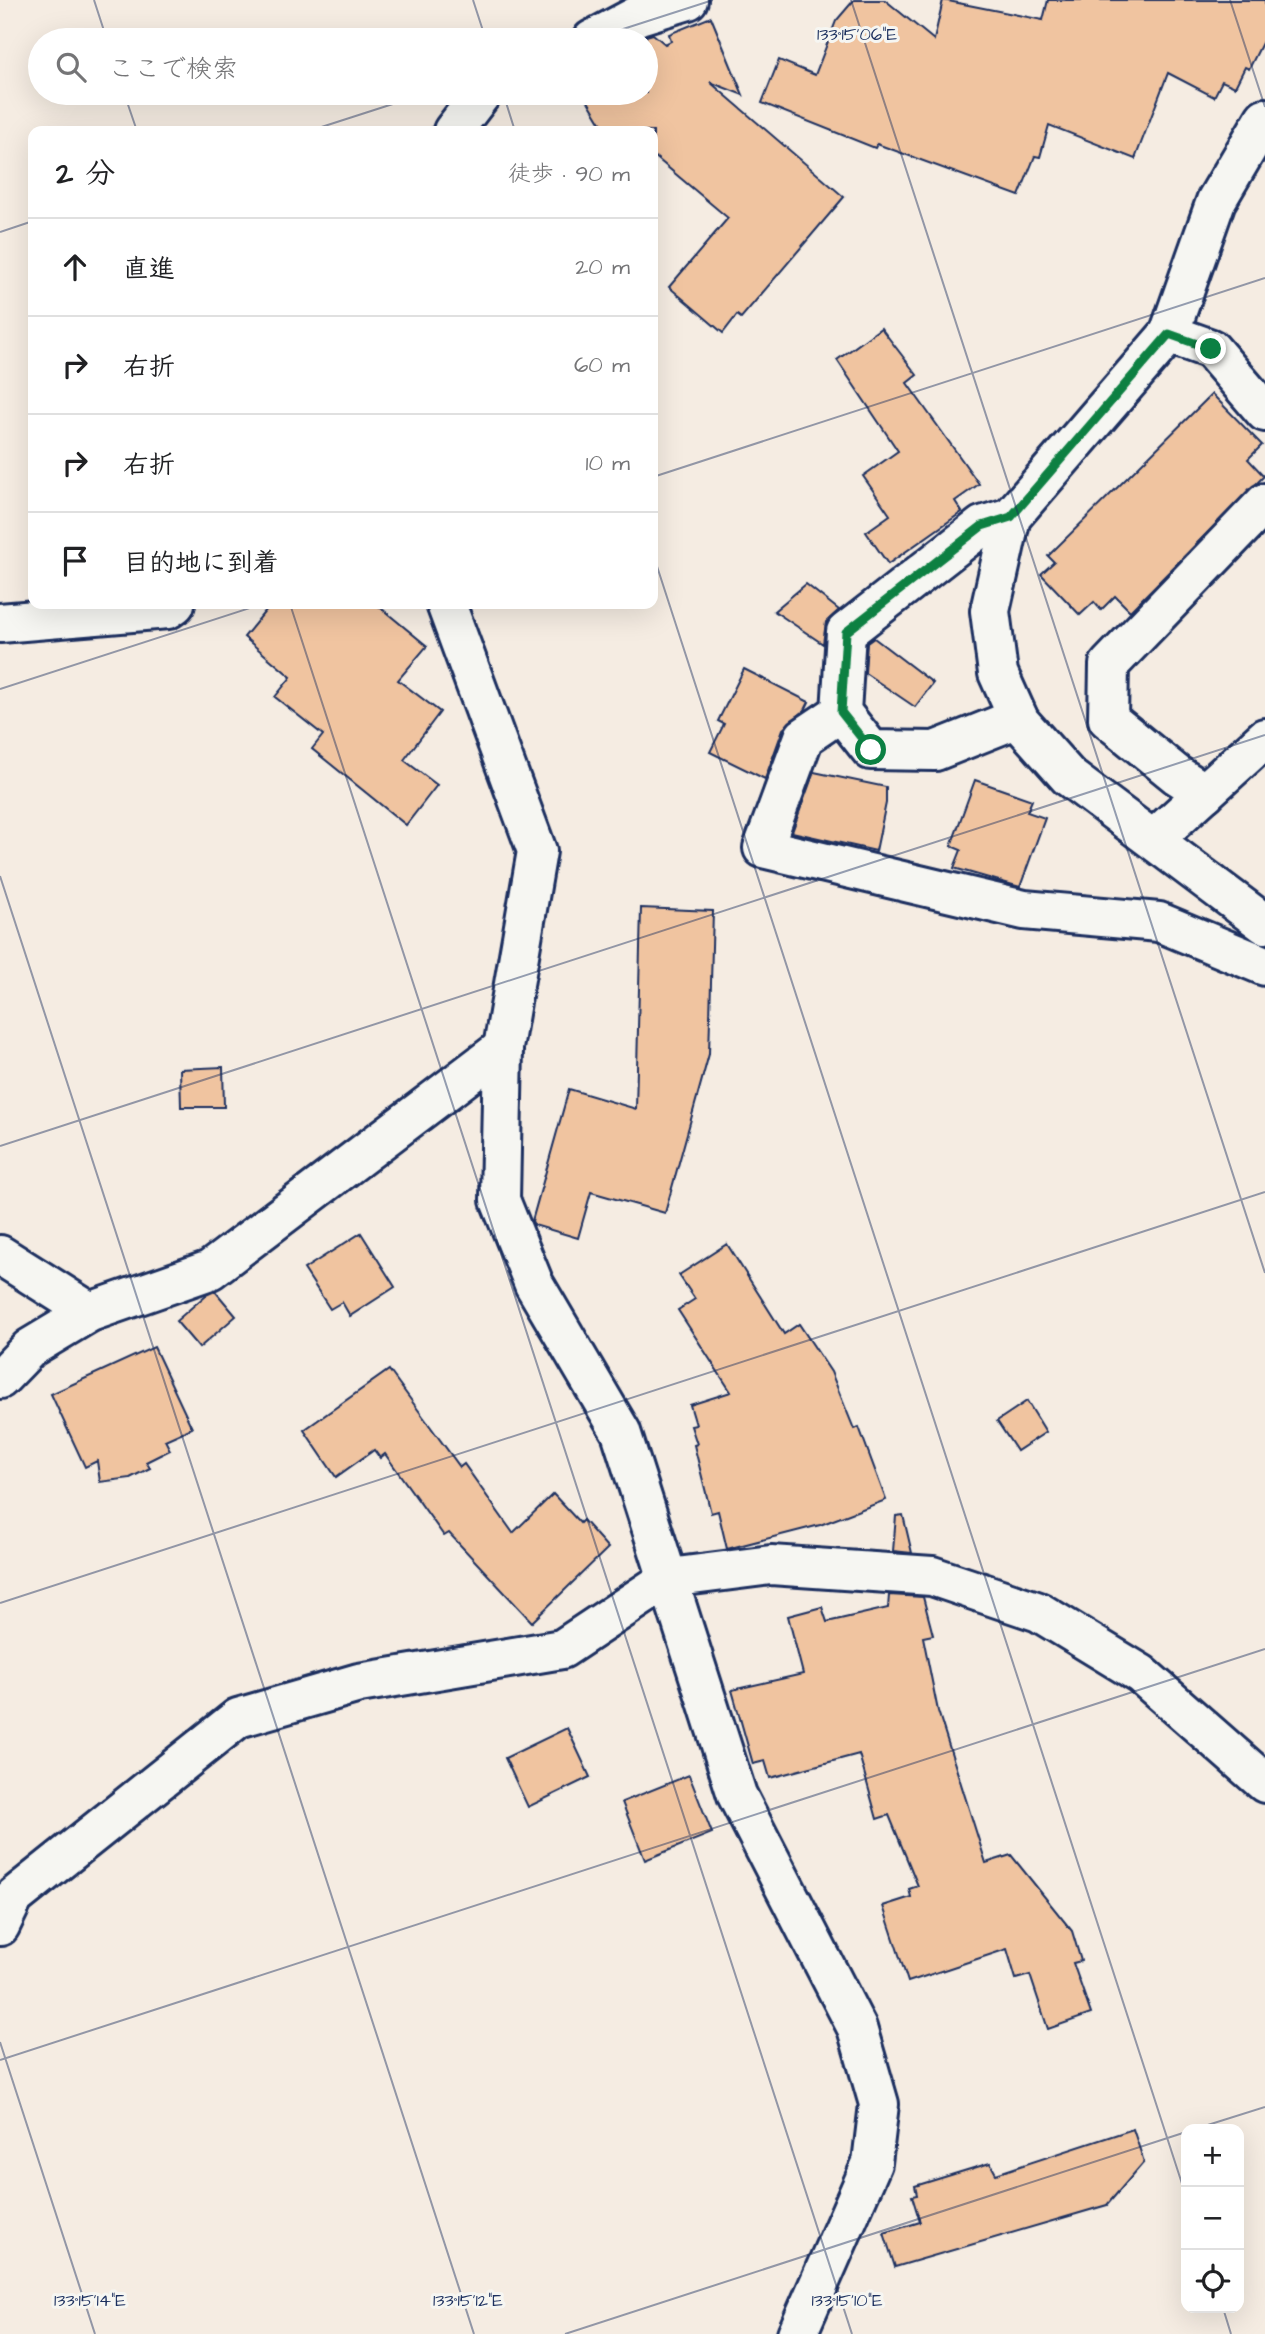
<!DOCTYPE html>
<html lang="ja">
<head>
<meta charset="utf-8">
<style>
  :root { --surface:#fff; --page:#f2f2f2; --text:#202124; --muted:#757577; --line:#e0e0e0 }
  body { margin:0; font-family:"Architects Daughter","Klee One",sans-serif; background:var(--page); color:var(--text) }
  .controls { position:absolute; right:21px; bottom:21px; display:grid; overflow:hidden; border-radius:14px; box-shadow:0 7px 28px #0002 }
  .controls button { width:63px; height:63px; display:grid; place-items:center; padding:0; border:0; border-bottom:2px solid var(--line); background:var(--surface); color:var(--text); font:35px sans-serif }
  .stop { position:absolute; width:21px; height:21px; margin:-16px; border:5px solid #0b8043; border-radius:50%; background:#fff }
  .stop.end { background:#0b8043; border-color:#fff; box-shadow:0 2px 7px #0008 }
  .list { margin:0; padding:0; list-style:none }
  h2 { display:flex; justify-content:space-between; align-items:center; height:91px; margin:0; padding:0 28px; font-size:30px }
  h2 small { font-size:23px; font-weight:400; color:var(--muted) }
  .list li { display:grid; grid-template-columns:46px 1fr auto; gap:21px; align-items:center; box-sizing:border-box; height:98px; padding:0 28px; border-top:2px solid var(--line) }
  .list b { display:block; font-size:26px; white-space:nowrap }
  .list em { font-size:23px; font-style:normal; color:var(--muted) }
  .icon { flex:none; width:38px; height:38px; fill:none; stroke:currentColor; stroke-width:2; stroke-linecap:round; stroke-linejoin:round }
  .map { position:relative; flex:none; width:1265px; height:2334px; overflow:hidden }
  .search { position:absolute; background:var(--surface); box-shadow:0 7px 28px #0002; left:28px; top:28px; width:630px; height:77px; display:flex; align-items:center; gap:18px; box-sizing:border-box; padding:0 24px; border-radius:38px; color:var(--muted); font-size:26px }
  .panel { position:absolute; background:var(--surface); box-shadow:0 7px 28px #0002; left:28px; top:126px; width:630px; height:483px; border-radius:14px }
  .map>svg:first-child { display:block }
  .building { fill:#f0c4a0; stroke:#1b2f5e; stroke-width:2 }
  .lines { fill:none; stroke-linecap:round; stroke-linejoin:round }
  .minor-casing { stroke:#1b2f5e; stroke-width:44 }
  .minor { stroke:#f6f6f2; stroke-width:38 }
  .route { stroke:#0b8043; stroke-width:9 }
  .ticks { fill:none; stroke:#1b2f5e; stroke-width:2; stroke-opacity:0.45 }
  .ticks-label { font-size:18px; text-anchor:middle; fill:#1b2f5e; stroke:#f6f6f2; stroke-width:6; stroke-linejoin:round; paint-order:stroke }
</style>
</head>
<body>
<div class="map">
<svg width="1265" height="2334" viewBox="0 0 1265 2334">
  <rect width="100%" height="100%" fill="#f5ece2"/>
  <filter id="ink" filterUnits="userSpaceOnUse"><feTurbulence type="fractalNoise" baseFrequency=".0143" numOctaves="2"/><feDisplacementMap in="SourceGraphic" scale="14" xChannelSelector="R" yChannelSelector="G"/><feConvolveMatrix kernelMatrix="1 2 1 2 8 2 1 2 1" color-interpolation-filters="sRGB"/></filter>
  <g filter="url(#ink)">
    <!-- building -->
    <g class="building">
      <polygon points="854,0 885,0 934,40 943,0 1043,20 1048,0 1265,0 1265,37 1249,69 1245,67 1235,87 1222,81 1214,97 1168,73 1135,159 1049,125 1040,157 1035,156 1019,196 877,144 875,148 762,103 779,60 815,75 836,21"/>
      <polygon points="711,17 743,95 710,82 844,197 741,318 737,315 723,333 669,287 728,218 653,155 653,131 606,131 583,93 646,93 646,36 653,34 665,44 671,41 669,34"/>
      <polygon points="881,328 917,375 907,383 979,484 955,501 962,512 888,564 866,532 890,515 863,476 898,451 837,360"/>
      <polygon points="1212,394 1262,445 1248,459 1264,476 1130,611 1115,596 1101,610 1094,602 1080,615 1041,574 1054,562 1048,556"/>
      <polygon points="806,584 839,610 826,622 823,644 774,611"/>
      <polygon points="271,604 376,604 427,646 398,680 440,712 404,760 437,785 406,825 312,749 323,735 275,697 291,677 244,637"/>
      <polygon points="874,638 933,683 915,707 865,673 867,643"/>
      <polygon points="744,669 809,702 805,710 783,729 765,779 710,752 724,724 718,721"/>
      <polygon points="814,772 886,787 886,803 876,851 792,832"/>
      <polygon points="975,780 1032,800 1027,812 1045,818 1020,887 954,868 961,850 951,846"/>
      <polygon points="641,908 713,911 709,1054 665,1213 591,1192 578,1238 534,1225 532,1221 569,1089 636,1109"/>
      <polygon points="223,1067 224,1107 181,1107 180,1069"/>
      <polygon points="361,1233 395,1287 350,1316 342,1302 330,1309 304,1269"/>
      <polygon points="727,1244 784,1334 799,1324 831,1372 854,1429 859,1427 886,1500 820,1525 727,1549 718,1511 711,1513 694,1445 697,1444 691,1426 696,1425 690,1405 731,1392 678,1310 695,1299 679,1275"/>
      <polygon points="215,1291 236,1316 199,1348 176,1321 206,1295"/>
      <polygon points="154,1347 192,1428 165,1440 170,1450 146,1462 150,1468 130,1478 100,1482 97,1461 85,1467 51,1394"/>
      <polygon points="389,1370 460,1467 464,1464 513,1533 553,1494 580,1523 583,1520 608,1548 532,1622 449,1533 444,1536 385,1454 380,1458 374,1450 336,1477 304,1430"/>
      <polygon points="1027,1401 1046,1432 1017,1451 997,1421"/>
      <polygon points="903,1515 912,1553 893,1551 896,1516"/>
      <polygon points="889,1595 923,1597 933,1635 923,1637 938,1711 986,1863 1011,1855 1072,1931 1081,1961 1073,1963 1091,2014 1048,2029 1030,1975 1016,1979 1007,1949 908,1982 883,1906 911,1897 909,1889 918,1886 889,1815 877,1819 859,1754 770,1778 765,1761 753,1764 732,1690 803,1674 788,1616 822,1607 827,1622 888,1608"/>
      <polygon points="567,1728 590,1777 528,1807 505,1758"/>
      <polygon points="689,1775 712,1833 645,1860 622,1802"/>
      <polygon points="1133,2129 1144,2162 1107,2205 895,2267 884,2233 920,2222 912,2196 917,2195 915,2186 990,2163 996,2174"/>
    </g>
    <g class="lines">
      <!-- minor casing -->
      <g class="minor-casing">
        <g id="minor">
          <polyline points="592,40 639,15 688,0"/>
          <polyline points="1265,118 1216,201 1169,334 1011,517 990,611 998,673 1020,722 1069,777 1265,924"/>
          <polyline points="453,131 482,93"/>
          <polyline points="1169,334 1211,349 1265,412"/>
          <polyline points="1011,517 982,526 846,632 841,712 871,750 935,751 1018,718"/>
          <polyline points="446,604 537,851 503,1048 500,1200 534,1284 621,1432 737,1795 857,2028 879,2104 872,2163 797,2334"/>
          <polyline points="0,623 168,609 175,604"/>
          <polyline points="841,712 804,737 763,848 1024,910 1159,922 1265,966"/>
          <polyline points="1205,793 1177,775 1108,719 1109,665 1265,503"/>
          <polyline points="1154,839 1265,738"/>
          <polyline points="0,1255 90,1312"/>
          <polyline points="0,1379 30,1348 90,1312 210,1270 503,1048"/>
          <polyline points="0,1926 14,1897 238,1718 359,1683 562,1649 669,1578 771,1565 932,1576 1039,1612 1141,1674 1265,1783"/>
        </g>
      </g>
      <!-- minor -->
      <use href="#minor" class="minor"/>
    </g>
  </g>
  <g class="lines" filter="url(#ink)">
    <!-- route -->
    <polyline class="route" points="871,750 841,712 846,632 982,526 1011,517 1169,334 1211,349"/>
  </g>
  <!-- ticks -->
  <path class="ticks" d="M94 0 107 40M473 0 486 40M851 0 1265 1273M1230 0 1265 107M589 40 713 0M124 93 137 131M503 93 515 131M309 131 427 93M0 232 33 221M653 477 1265 278M653 554 1186 2196M290 604 852 2334M0 689 262 604M0 876 474 2334M0 1146 1265 735M0 1603 1265 1192M0 2042 95 2334M0 2060 1265 1649M1195 2129 1265 2107M1223 2308 1231 2334M565 2334 1186 2132"/>
  <g class="ticks-label">
    <text x="857" y="40">133°15'06"E</text>
    <text x="90" y="2306">133°15'14"E</text>
    <text x="468" y="2306">133°15'12"E</text>
    <text x="847" y="2306">133°15'10"E</text>
  </g>
</svg>
<div class="controls">
<button>+</button>
<button>−</button>
<button><svg class="icon" aria-label="locate" viewBox="0 0 24 24"><circle cx="12" cy="12" r="6"/><path d="M12 2v4M12 18v4M2 12h4M18 12h4"/></svg></button>
</div>
<div class="stop" style="left:871px;top:750px"></div>
<div class="stop end" style="left:1211px;top:349px"></div>
<div class="search"><svg class="icon" aria-label="search" viewBox="0 0 24 24"><circle cx="10" cy="10" r="6"/><path d="M15 15l6 6"/></svg>ここで検索</div>
<section class="panel">
<h2>2 分<small>徒歩 · 90 m</small></h2>
<ul class="list">
<li><svg class="icon" aria-label="ahead" viewBox="0 0 24 24"><path d="M12 20V5M6 11l6-6 6 6"/></svg><div><b>直進</b></div><em>20 m</em></li>
<li><svg class="icon" aria-label="right" viewBox="0 0 24 24"><path d="M7 20v-9h11M14 6l5 5-5 5"/></svg><div><b>右折</b></div><em>60 m</em></li>
<li><svg class="icon" aria-label="right" viewBox="0 0 24 24"><path d="M7 20v-9h11M14 6l5 5-5 5"/></svg><div><b>右折</b></div><em>10 m</em></li>
<li><svg class="icon" aria-label="arrive" viewBox="0 0 24 24"><path d="M6 21V4h12l-3 4 3 4H6"/></svg><div><b>目的地に到着</b></div></li>
</ul>
</section>
</div>
</body>
</html>
